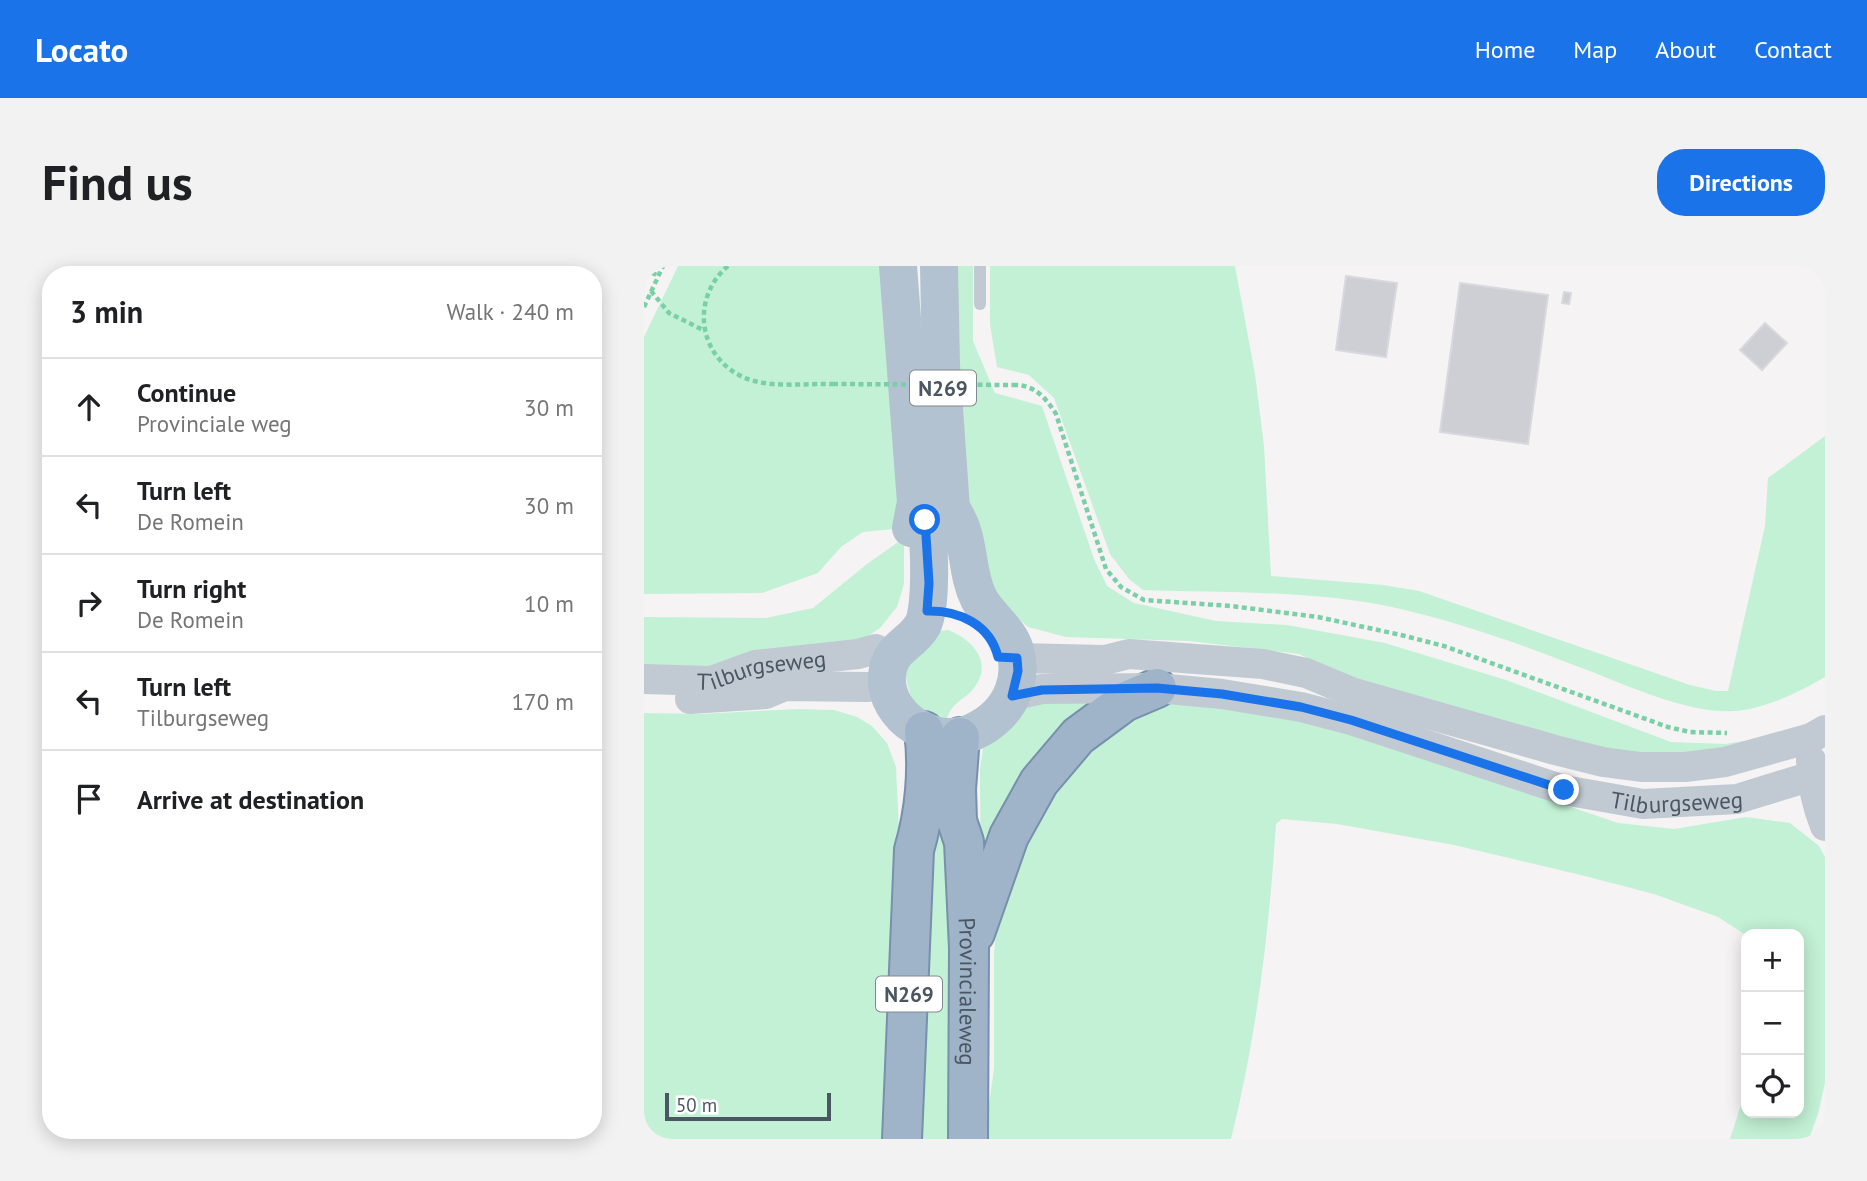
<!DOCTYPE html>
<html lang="en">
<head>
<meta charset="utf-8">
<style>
  :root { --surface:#fff; --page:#f2f2f2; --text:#202124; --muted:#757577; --line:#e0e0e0; --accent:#1a73e8 }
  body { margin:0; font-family:"PT Sans",sans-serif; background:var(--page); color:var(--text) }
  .controls { position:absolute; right:21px; bottom:21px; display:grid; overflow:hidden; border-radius:14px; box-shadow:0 4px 18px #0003 }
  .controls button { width:63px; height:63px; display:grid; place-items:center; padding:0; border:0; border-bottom:2px solid var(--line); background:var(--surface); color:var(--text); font:35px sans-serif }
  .scale { position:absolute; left:21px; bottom:18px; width:166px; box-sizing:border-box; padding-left:7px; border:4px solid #4a5661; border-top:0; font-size:19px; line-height:24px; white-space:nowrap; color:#4a5661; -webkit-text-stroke:5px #fff; paint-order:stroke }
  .stop { position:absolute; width:21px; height:21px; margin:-16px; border:5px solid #1a73e8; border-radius:50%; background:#fff }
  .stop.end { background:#1a73e8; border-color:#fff; box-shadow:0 2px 7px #0008 }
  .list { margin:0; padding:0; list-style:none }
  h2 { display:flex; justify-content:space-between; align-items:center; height:91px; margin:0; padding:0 28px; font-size:30px }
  h2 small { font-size:23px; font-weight:400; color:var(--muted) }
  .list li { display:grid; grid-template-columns:46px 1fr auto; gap:21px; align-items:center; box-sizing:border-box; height:98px; padding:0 28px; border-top:2px solid var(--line) }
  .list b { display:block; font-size:26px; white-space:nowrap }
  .list p { margin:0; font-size:23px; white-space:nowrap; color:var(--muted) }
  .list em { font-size:23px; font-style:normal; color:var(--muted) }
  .icon { flex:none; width:38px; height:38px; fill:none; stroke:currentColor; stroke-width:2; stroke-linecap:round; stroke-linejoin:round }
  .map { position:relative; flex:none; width:1181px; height:873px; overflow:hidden; border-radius:28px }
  header { display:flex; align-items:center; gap:42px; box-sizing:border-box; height:98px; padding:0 35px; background:var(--accent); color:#fff }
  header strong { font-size:33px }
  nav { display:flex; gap:38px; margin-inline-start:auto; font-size:24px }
  .intro { display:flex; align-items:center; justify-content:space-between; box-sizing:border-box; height:168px; padding:0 42px }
  h1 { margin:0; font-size:49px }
  .button { padding:18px 32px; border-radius:28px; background:var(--accent); color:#fff; font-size:24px; font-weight:700 }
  main { display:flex; gap:42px; padding:0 42px }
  aside { flex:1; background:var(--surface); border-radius:28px; box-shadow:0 4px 18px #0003 }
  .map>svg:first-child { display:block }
  .green { fill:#c3f1d5 }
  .building { fill:#cdcfd5; stroke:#d7d9de; stroke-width:2 }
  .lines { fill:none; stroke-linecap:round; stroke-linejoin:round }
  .trunk-casing { stroke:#7690ad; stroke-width:42 }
  .path { stroke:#7ad0a6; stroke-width:4.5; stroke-dasharray:5 3.5; stroke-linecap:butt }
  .service { stroke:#c1cad2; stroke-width:12 }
  .tertiary { stroke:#c1cad2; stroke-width:30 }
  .primary { stroke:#b3c2d1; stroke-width:38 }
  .trunk { stroke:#9fb4c9; stroke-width:38 }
  .path-bridge { stroke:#7ad0a6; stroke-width:4.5; stroke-dasharray:5 3.5; stroke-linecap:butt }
  .route { stroke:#1a73e8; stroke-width:9 }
  .labels { text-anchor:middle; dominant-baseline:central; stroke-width:5; stroke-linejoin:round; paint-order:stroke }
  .shield { fill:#fff; stroke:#808990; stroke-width:2 }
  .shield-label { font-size:21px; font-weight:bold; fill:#4a5661 }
  .street-label { font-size:23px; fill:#4a5661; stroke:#fff }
</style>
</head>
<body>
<header>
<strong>Locato</strong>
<nav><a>Home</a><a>Map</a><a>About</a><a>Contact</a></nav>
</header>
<div class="intro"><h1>Find us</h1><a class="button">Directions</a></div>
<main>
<aside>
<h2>3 min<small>Walk · 240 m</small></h2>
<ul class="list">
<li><svg class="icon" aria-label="ahead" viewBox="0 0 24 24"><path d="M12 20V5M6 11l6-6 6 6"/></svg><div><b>Continue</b><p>Provinciale weg</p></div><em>30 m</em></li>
<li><svg class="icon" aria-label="left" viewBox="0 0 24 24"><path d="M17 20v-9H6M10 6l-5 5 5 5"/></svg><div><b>Turn left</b><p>De Romein</p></div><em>30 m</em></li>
<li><svg class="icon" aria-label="right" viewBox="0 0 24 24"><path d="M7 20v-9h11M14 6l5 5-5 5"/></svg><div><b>Turn right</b><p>De Romein</p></div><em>10 m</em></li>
<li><svg class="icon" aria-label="left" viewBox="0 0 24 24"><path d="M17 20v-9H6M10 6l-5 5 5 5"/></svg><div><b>Turn left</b><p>Tilburgseweg</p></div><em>170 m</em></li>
<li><svg class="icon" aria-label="arrive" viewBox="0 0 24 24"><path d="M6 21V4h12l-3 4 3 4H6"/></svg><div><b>Arrive at destination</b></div></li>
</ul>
</aside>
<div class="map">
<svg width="1181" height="873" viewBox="0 0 1181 873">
  <rect width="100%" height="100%" fill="#f5f3f3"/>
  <!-- green -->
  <g class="green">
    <polygon points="34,0 248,0 260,262 219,266 197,281 174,307 118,327 0,328 0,71"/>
    <polygon points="307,0 329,0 329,75 351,127 398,140 450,293 463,320 490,337 572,355 643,359 741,377 862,414 1027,476 1081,478 1118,472 1159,460 1117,477 999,494 716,418 655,388 545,375 422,371 384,361 353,334 321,226"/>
    <path d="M346 0H591L611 108 620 180 627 310 739 319 775 325 1046 419 1072 425H1084L1121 260 1124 212 1181 170V411C1152 428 1111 448 1076 445 1030 442 978 417 935 401 874 377 811 355 748 341 666 324 582 327 499 324L485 313 466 288 410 132 385 109 353 101 346 58Z"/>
    <polygon points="260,272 260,318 253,341 236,362 215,376 71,403 0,403 0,351 122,352 169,342 223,298"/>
    <path d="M304 364C326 372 349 395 332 419 323 434 310 433 303 452 271 445 265 435 261 404L296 365Z"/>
    <polygon points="471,431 337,637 336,503 339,482 393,432"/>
    <path d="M518 436 655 448 974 557 1030 563 1102 551 1146 557 1175 580 1181 591V817L1174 848 1165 873H1086L1102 823V847H1155V668L1102 669 1074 651 1010 628 941 610 810 579 693 558 638 553 632 558C625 665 613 769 587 873H340L350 803V688L354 640 374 572 439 475Z"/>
    <polygon points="155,443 190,444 213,451 228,460 243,477 252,501 257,610 250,873 0,873 0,447 56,448"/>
    <polygon points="285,562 303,564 311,873 278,873"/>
  </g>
  <!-- building -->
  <g class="building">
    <polygon points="702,10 753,17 742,91 692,84"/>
    <polygon points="816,17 904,29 884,178 796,166"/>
    <polygon points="920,26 927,27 925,38 918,37"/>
    <polygon points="1121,57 1143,77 1118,104 1096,84"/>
  </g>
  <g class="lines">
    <!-- trunk casing -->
    <g class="trunk-casing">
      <g id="trunk">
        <path id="s3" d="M316 471 312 523 313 555 320 576 325 682 324 873"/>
        <polyline points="331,667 365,570 395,516 434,470 480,436 513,422"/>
        <path d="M258 873 270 584C281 547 285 503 280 465"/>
      </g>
    </g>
    <!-- path -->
    <g class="path">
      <path d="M84 0C47 31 53 90 99 111 125 123 161 117 189 118"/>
      <polyline points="0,3 15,10"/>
      <polyline points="7,25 25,47 61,65"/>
      <polyline points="0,41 19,0"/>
      <path d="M369 119C390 118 402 132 412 148L462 303 477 321 500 334 587 340 674 351 757 369 800 380 1024 461 1046 466 1083 467"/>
    </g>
    <!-- service -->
    <polyline class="service" points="336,0 336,38"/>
    <!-- tertiary -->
    <g class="tertiary">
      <polyline points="373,392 461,394 485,388 619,398 662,407 710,427 911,484 959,496 997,501 1041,501 1081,496 1167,472 1181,464"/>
      <path id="s1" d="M0 413 67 415 111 399 214 388 232 383"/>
      <path id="s2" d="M367 430 398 423 513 422 578 428 657 441 707 454 920 524 999 538 1093 533 1181 506"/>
      <polyline points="46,433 122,428 141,420 224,421"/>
      <path d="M1167 494C1168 517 1172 538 1181 560"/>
    </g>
    <!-- primary -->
    <g class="primary">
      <polyline points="254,0 272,236 267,262"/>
      <polyline points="295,0 297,99 307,243 303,266"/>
      <path d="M272 236C275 242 280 249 281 255 286 273 288 345 278 360 266 380 245 381 243 410 240 451 292 484 329 466 347 458 362 444 369 426 374 413 375 398 371 384 365 364 345 351 335 333 320 303 328 271 307 243"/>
    </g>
    <!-- trunk -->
    <use href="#trunk" class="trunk"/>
    <!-- path-bridge -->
    <polyline class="path-bridge" points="189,118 369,119"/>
  </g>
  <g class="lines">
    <!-- route -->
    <path class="route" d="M281 254 285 317 283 345C314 344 346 358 354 391L373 392 374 405 368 430 398 424 513 422 578 428 657 441 707 454 920 524"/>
  </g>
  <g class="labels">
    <!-- shield labels -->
    <g class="shield">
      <rect x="266" y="104.5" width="66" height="35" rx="5"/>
      <rect x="232" y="710.5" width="66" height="35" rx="5"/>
    </g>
    <g class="shield-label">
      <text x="299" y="122">N269</text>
      <text x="265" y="728">N269</text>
    </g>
    <!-- street labels -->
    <g class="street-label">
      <text stroke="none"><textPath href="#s1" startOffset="119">Tilburgseweg</textPath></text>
      <text stroke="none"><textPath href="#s2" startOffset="682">Tilburgseweg</textPath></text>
      <text stroke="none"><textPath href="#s3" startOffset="256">Provincialeweg</textPath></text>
    </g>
  </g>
</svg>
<div class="controls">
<button>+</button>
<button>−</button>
<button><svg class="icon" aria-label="locate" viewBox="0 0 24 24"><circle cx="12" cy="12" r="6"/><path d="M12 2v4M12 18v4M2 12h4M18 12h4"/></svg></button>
</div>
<div class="scale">50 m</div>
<div class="stop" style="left:281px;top:254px"></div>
<div class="stop end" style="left:920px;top:524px"></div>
</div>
</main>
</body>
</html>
